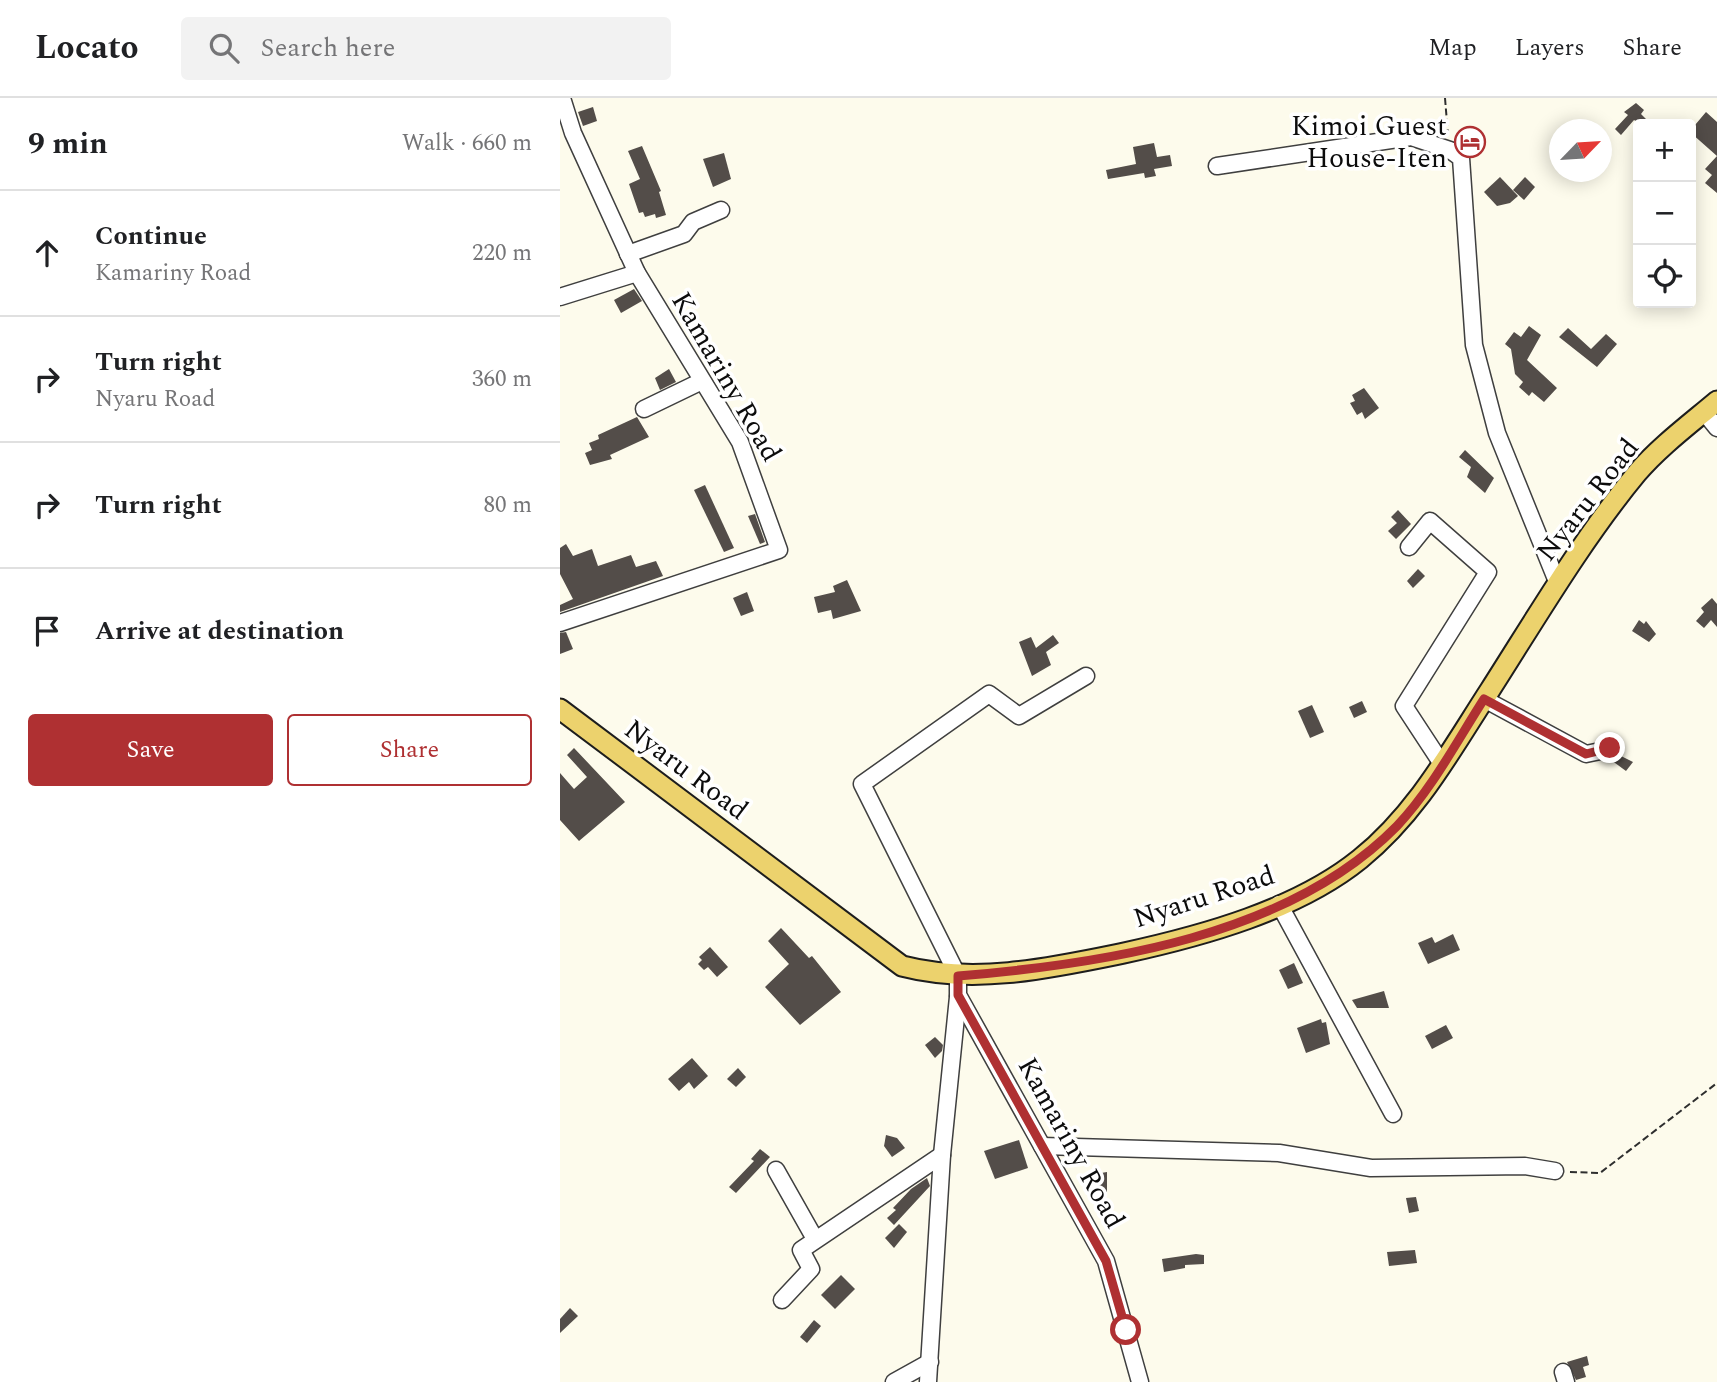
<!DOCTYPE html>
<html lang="en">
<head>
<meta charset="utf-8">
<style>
  :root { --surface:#fff; --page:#f2f2f2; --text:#202124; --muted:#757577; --line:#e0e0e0; --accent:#af3032 }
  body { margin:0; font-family:Spectral,serif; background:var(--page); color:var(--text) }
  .controls { position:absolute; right:21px; top:21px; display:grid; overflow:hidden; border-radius:7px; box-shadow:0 4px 18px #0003 }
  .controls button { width:63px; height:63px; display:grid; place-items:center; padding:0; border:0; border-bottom:2px solid var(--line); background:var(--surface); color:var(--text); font:35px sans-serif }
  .compass { position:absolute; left:989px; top:21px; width:63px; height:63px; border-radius:50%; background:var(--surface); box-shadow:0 4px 18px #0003; rotate:65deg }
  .stop { position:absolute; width:21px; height:21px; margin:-16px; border:5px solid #af3032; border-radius:50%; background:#fff }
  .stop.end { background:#af3032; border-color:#fff; box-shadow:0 2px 7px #0008 }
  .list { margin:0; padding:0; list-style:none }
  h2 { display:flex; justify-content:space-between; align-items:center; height:91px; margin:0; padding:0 28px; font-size:30px }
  h2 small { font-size:23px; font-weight:400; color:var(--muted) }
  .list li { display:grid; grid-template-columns:46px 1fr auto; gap:21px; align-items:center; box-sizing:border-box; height:126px; padding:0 28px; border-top:2px solid var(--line) }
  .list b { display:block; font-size:26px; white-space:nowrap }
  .list p { margin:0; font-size:23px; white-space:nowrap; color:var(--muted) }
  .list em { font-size:23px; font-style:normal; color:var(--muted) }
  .actions { display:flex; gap:14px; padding:21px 28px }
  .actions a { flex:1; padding:16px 0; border:2px solid var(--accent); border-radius:7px; text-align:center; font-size:24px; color:var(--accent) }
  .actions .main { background:var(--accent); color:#fff }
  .icon { flex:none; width:38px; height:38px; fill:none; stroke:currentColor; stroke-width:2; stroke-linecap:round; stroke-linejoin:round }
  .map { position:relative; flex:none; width:1157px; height:1284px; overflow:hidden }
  header { display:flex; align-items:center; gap:42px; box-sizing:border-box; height:98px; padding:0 35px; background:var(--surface); border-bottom:2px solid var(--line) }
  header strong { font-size:33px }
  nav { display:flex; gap:38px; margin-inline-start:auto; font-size:24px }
  .search { width:490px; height:63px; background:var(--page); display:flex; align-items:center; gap:18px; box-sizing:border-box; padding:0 24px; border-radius:7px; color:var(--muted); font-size:26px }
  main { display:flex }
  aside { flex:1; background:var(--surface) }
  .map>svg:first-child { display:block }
  .building { fill:#534d49 }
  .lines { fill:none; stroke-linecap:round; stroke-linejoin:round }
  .minor-casing { stroke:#3f3f3f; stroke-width:19 }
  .major-casing { stroke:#1d1d1d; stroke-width:23 }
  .path { stroke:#2e2e2e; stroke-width:2; stroke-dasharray:7 3.5; stroke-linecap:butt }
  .minor { stroke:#fff; stroke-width:16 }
  .major { stroke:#ecd26d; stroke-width:19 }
  .route { stroke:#af3032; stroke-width:9 }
  .labels { text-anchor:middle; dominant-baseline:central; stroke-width:7; stroke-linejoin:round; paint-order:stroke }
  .poi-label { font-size:28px; fill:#0c0c0c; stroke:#fff; text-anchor:end }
  .street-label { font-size:28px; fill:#0c0c0c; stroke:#fff }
</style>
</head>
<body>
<header>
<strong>Locato</strong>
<div class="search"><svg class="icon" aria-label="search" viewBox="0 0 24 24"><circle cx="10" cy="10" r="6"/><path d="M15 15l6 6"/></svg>Search here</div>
<nav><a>Map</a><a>Layers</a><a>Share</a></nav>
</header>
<main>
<aside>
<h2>9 min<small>Walk · 660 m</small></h2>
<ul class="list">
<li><svg class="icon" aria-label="ahead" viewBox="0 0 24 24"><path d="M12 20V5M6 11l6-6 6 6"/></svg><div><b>Continue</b><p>Kamariny Road</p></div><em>220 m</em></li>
<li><svg class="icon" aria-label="right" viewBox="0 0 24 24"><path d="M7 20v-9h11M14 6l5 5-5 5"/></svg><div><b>Turn right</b><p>Nyaru Road</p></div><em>360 m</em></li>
<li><svg class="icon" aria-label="right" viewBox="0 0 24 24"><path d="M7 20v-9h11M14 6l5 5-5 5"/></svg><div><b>Turn right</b></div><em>80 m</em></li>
<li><svg class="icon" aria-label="arrive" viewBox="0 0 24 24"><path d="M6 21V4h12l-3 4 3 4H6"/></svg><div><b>Arrive at destination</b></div></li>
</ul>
<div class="actions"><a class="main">Save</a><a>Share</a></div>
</aside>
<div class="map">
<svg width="1157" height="1284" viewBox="0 0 1157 1284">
  <rect width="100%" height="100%" fill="#fdfbec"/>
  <!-- building -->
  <g class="building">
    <polygon points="1076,5 1084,12 1081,16 1086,21 1081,26 1074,22 1061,37 1055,31 1068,17 1064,14"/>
    <polygon points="33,9 37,23 23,28 18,14"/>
    <polygon points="1146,14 1157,24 1157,95 1145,85 1152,77 1145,71 1157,58 1131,35 1131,23 1135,27"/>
    <polygon points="594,45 597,59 610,57 612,68 594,71 596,78 585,80 584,75 548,81 546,72 576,66 573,49"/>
    <polygon points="82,48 101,93 99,94 106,117 96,120 95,116 85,119 83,114 79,115 69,86 80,81 68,53"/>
    <polygon points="164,55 171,81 153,89 143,61"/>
    <polygon points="940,79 958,98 950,105 937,108 924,94"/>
    <polygon points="965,79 975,89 964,102 953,92"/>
    <polygon points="74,191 82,203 61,215 54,202"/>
    <polygon points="969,228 981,237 967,262 997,290 984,304 972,294 969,298 959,289 963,284 955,276 951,251 945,246 954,234 961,239"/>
    <polygon points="1008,230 1031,251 1046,236 1057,246 1037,269 999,239"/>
    <polygon points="109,271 116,284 100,292 95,280"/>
    <polygon points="804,290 819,310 805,321 802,314 797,317 790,305 795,303 792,297"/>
    <polygon points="77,319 89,339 50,357 52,361 30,367 25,355 32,352 29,345 39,341 38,337"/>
    <polygon points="905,352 934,380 925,395 907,379 911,369 899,359"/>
    <polygon points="145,387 174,450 164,454 134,392"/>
    <polygon points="838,412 851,426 836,441 828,433 837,425 831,419"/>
    <polygon points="195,416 205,444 200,446 188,418"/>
    <polygon points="6,446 13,458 32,451 38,468 71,457 76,469 96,463 103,478 0,514 0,507 13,501 0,476 0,450"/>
    <polygon points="858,471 865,478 853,490 847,483"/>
    <polygon points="287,482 301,513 273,521 271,512 258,515 254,499 275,494 273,488"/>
    <polygon points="187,494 194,513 181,518 173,500"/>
    <polygon points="1152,500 1157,506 1157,529 1151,522 1144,530 1136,523 1144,514 1141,510"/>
    <polygon points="1079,522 1084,526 1086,523 1096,536 1089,544 1072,533"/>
    <polygon points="6,534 13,551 0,556 0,535"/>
    <polygon points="493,537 499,545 486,554 491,567 472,578 459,544 471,539 476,550"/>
    <polygon points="802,603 807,614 794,620 789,609"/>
    <polygon points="752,607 764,634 750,640 738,613"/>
    <polygon points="14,650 65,704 19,743 0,722 0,675 14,691 27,679 7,657"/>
    <polygon points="1059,657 1073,664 1066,673 1051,662"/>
    <polygon points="221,830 249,860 252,858 281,894 240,927 205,889 229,866 208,843"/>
    <polygon points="893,836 900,852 868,866 858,845 872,839 875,845"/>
    <polygon points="150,849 168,869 157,879 148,869 144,872 138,866 142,862 139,859"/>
    <polygon points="734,865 743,885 728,891 719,872"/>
    <polygon points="824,893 829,910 797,910 792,902"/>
    <polygon points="761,921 762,925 766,924 770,946 746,955 737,930"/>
    <polygon points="886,927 893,940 872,951 865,938"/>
    <polygon points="375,939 383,947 382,953 375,960 365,947"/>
    <polygon points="132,960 148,978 134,991 129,984 119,993 108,981"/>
    <polygon points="178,970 186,979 176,989 167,981"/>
    <polygon points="326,1037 337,1040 345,1050 332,1059 324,1048"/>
    <polygon points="459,1042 468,1070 435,1081 424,1053"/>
    <polygon points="200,1051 210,1059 176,1095 169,1089 194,1063 191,1061"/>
    <polygon points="547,1074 547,1094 538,1095 535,1076"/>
    <polygon points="367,1080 370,1088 334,1127 327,1120 336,1112 333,1110 351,1091"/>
    <polygon points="856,1099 859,1113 849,1115 846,1100"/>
    <polygon points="339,1126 347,1134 334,1150 325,1140"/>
    <polygon points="855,1152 857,1165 829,1168 827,1154"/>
    <polygon points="636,1156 644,1157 644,1166 625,1167 625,1170 604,1174 602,1161"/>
    <polygon points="281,1177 295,1191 275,1211 261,1197"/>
    <polygon points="10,1210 18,1218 0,1235 0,1221"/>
    <polygon points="254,1222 261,1228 247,1245 240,1239"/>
    <polygon points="1027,1258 1029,1267 1023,1269 1026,1279 1016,1282 1007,1264"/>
  </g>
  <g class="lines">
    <!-- minor casing -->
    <g class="minor-casing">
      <g id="minor">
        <polyline points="657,68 851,39 890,52 901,60 914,247 937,335 998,486"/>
        <polyline points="68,156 124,136 133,124 161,112"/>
        <polyline points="0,199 77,175"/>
        <polyline points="84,311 142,283"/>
        <polyline points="1144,314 1157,330"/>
        <polyline points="849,449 870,423 928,474 844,608 882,666"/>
        <polyline points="0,525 219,452 180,344 77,175 13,35 2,0"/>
        <polyline points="526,578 459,618 429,596 302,686 398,878 398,897 546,1163 580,1284"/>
        <polyline points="924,601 1026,656 1050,651"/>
        <polyline points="719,806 833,1016"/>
        <polyline points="482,1048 719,1055 811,1070 965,1068 995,1073"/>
        <polyline points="216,1072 255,1141"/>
        <polyline points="222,1202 251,1171 241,1152 382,1057"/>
        <polyline points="1003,1274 1006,1284"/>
        <polyline points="334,1284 370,1264"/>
        <polyline points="368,1284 382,1057 398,899"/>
      </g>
    </g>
    <!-- major casing -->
    <g class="major-casing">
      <path id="major" d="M0 611 342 868C415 887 491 870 564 855 642 838 737 812 800 761 857 715 891 652 930 592 976 520 1023 440 1077 375 1099 349 1131 325 1157 303"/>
    </g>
    <!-- path -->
    <g class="path">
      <polyline points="885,0 888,37"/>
      <polyline points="1010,1074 1040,1075 1157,985"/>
    </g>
    <!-- minor -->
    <use href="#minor" class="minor"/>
    <!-- major -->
    <use href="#major" class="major"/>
  </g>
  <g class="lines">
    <!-- route -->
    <path class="route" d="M566 1232 546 1163 398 897V878C545 866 729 838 837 728 872 691 897 643 924 601L1026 656 1050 650"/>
  </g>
  <!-- icons -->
  <defs>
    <g id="hotel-ring" transform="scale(1.575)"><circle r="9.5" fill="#fff" stroke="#af3032" stroke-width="1.5"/><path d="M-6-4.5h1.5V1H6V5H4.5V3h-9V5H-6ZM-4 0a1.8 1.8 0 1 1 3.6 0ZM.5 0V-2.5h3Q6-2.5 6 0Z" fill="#af3032"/></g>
  </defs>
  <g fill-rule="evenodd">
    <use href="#hotel-ring" x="910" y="44"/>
  </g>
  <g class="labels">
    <!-- poi labels -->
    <g class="poi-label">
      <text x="887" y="28">Kimoi Guest<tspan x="887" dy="32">House-Iten</tspan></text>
    </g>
    <!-- street labels -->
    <g class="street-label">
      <text transform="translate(166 279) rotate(60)">Kamariny Road</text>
      <text transform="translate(1028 402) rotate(-52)">Nyaru Road</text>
      <text transform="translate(126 672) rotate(37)">Nyaru Road</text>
      <text transform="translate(644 799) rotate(-18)">Nyaru Road</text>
      <text transform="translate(511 1045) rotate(61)">Kamariny Road</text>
    </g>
  </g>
</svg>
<div class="controls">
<button>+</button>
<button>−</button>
<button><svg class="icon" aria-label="locate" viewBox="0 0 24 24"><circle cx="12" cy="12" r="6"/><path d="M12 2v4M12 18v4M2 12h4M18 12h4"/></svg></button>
</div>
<svg class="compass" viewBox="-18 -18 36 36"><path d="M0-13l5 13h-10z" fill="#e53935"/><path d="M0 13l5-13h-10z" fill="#757577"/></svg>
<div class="stop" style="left:566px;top:1232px"></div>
<div class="stop end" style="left:1050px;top:650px"></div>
</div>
</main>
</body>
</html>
